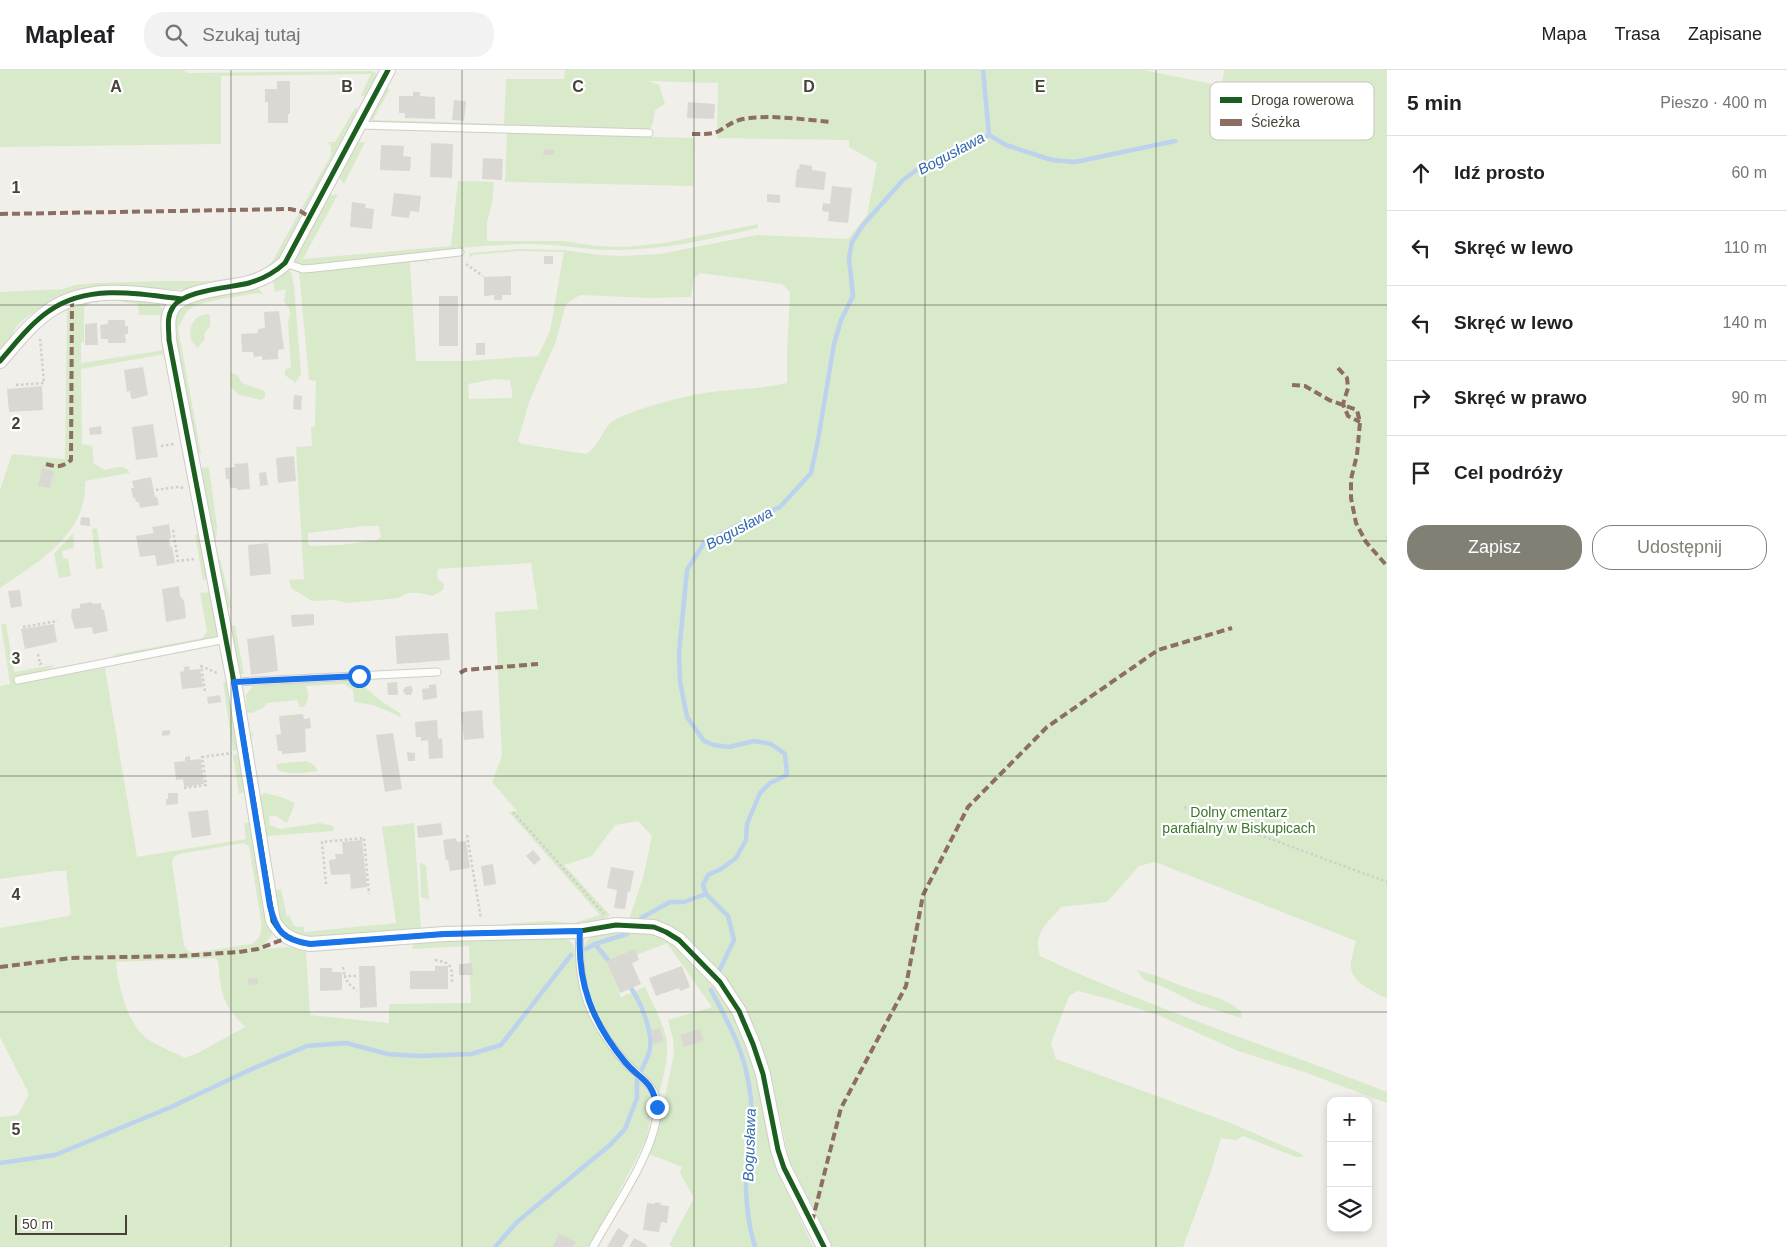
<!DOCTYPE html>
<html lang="pl">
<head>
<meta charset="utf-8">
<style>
  :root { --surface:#fff; --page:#f2f2f2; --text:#202124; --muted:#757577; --line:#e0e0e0; --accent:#827f75 }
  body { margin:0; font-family:Arial,sans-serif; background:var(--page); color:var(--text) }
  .controls { position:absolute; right:15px; bottom:15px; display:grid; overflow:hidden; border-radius:10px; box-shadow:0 2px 8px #0003 }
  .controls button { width:45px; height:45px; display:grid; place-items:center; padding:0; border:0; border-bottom:1px solid var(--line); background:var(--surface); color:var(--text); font:25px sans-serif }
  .scale { position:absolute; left:15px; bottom:12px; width:112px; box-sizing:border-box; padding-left:5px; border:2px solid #464236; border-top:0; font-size:14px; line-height:18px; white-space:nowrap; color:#464236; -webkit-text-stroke:4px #fff; paint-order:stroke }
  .stop { position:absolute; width:15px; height:15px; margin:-11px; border:4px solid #1a73e8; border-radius:50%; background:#fff }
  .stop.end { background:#1a73e8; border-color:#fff; box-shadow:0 1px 5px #0008 }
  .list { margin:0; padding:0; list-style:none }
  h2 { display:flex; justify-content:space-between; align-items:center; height:65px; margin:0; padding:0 20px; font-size:21px }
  h2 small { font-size:16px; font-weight:400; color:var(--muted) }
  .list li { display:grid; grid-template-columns:32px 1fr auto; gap:15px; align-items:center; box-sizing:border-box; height:75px; padding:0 20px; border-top:1px solid var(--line) }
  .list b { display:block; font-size:19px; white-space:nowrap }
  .list em { font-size:16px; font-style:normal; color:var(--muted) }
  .actions { display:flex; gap:10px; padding:15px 20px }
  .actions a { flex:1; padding:11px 0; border:1px solid var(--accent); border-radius:20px; text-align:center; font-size:18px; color:var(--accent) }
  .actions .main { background:var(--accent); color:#fff }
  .icon { flex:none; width:28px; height:28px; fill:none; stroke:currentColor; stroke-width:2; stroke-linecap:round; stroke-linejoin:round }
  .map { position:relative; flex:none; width:1387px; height:1177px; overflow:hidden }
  header { display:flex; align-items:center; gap:30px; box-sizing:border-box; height:70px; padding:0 25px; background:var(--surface); border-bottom:1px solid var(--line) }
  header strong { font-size:24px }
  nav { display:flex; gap:28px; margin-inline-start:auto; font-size:18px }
  .search { width:350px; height:45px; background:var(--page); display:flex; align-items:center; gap:12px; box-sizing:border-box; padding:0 18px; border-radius:20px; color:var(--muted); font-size:19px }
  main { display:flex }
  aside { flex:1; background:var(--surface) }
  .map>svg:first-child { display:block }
  .green { fill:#d9eacb; fill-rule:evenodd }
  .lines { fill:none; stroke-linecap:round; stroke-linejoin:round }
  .stream { stroke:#bcd2ed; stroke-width:4.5 }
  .building { fill:#dad8d2 }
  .lane-casing { stroke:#cecdc7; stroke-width:9 }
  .street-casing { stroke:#cecdc7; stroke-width:16 }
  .path { stroke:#d0cfcb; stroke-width:2.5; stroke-dasharray:2.5 2.5; stroke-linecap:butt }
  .lane { stroke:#fdfdfc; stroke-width:7 }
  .street { stroke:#fdfdfc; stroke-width:14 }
  .quiet { stroke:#8d6e63; stroke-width:4; stroke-dasharray:8 4; stroke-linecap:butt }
  .cycleway-casing { stroke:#fff; stroke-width:8 }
  .cycleway { stroke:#1b5e20; stroke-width:5 }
  .route { stroke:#1a73e8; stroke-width:6 }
  .grid { fill:none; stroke:#464236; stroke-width:1; stroke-opacity:0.55 }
  .labels { text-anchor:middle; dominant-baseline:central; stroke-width:4.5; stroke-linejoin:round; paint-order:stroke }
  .park-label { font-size:14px; fill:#3d762b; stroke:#fff }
  .water-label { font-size:15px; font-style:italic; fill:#3269ae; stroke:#fff }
  .key { fill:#fff; stroke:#c8c6c3; stroke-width:1 }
  .key-label { font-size:14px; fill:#464236 }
  .grid-label { font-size:16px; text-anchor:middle; font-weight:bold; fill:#464236; stroke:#fff; stroke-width:4.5; stroke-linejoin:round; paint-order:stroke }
</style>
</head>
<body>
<header>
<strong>Mapleaf</strong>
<div class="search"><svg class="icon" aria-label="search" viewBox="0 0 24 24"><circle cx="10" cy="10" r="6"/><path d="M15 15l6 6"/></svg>Szukaj tutaj</div>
<nav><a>Mapa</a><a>Trasa</a><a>Zapisane</a></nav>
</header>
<main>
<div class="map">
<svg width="1387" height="1177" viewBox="0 0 1387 1177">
  <rect width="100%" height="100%" fill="#f0efea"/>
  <!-- green -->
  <g class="green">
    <polygon points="0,0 185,0 184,1 188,3 372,1 381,6 367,28 361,25 371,4 221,6 221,74 0,77"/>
    <path d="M565 0H1143L1222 16 1224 0H1387V928C1379 926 1373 921 1366 917 1344 902 1351 893 1356 871L1155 792 1139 796 1107 832 1061 837C1047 854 1033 862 1040 886 1153 939 1271 977 1387 1022V1033L1304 1002 1238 981 1158 945 1109 929 1078 921 1069 926 1051 973 1056 989 1233 1054 1302 1084 1303 1087H1296L1243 1066 1236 1070 1221 1068 1210 1104 1183 1177H833L789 1091 771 1004 744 933 705 889 629 849 643 808 652 766 638 751 615 755 592 786 564 795 610 845 598 853 579 855 452 858 547 851 573 853 600 845 509 742 517 741 492 712 502 686 495 542 538 539 531 493 438 499 437 508 444 514 443 520 432 526C420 523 409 520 399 528L348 533 334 530 312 531 291 518 289 510 304 509 296 377 312 376 311 357H315L316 311 309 310 299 201 426 189 432 198 426 191 410 192 416 291H466L538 286 550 261 564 182 518 181 473 185 470 187 469 183 518 179 563 180 599 185 624 186 660 184 757 165 848 169 867 145 877 93 849 77V70L717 68 718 13 648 11 659 15 665 34 655 40 653 53 650 59 373 52 369 47 383 19H390L373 50 504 54 506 9H564ZM700 203 782 214 790 222 787 286V313C764 318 742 319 719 321 690 324 645 336 618 348 602 355 601 376 586 384L522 374 518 371 529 332 556 271 566 234 580 225 649 228 691 227 694 208ZM495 309 510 310 512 321V328L469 329 468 314ZM365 456H379L381 467 377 470 341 475 311 476 308 474V463Z"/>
    <path d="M355 38 359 40 280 191 247 209 185 219 48 235C35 241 21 248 14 261 9 269 7 277 0 285V222L63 219 75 215 97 213 160 211H210L246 207 263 200 272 192 331 85V76L328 72H335Z"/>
    <polygon points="507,63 694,68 693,116 505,112"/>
    <polygon points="365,72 344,114 339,107 355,73"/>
    <path d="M458 111 494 112 492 134 487 152V171H564L596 176 626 177 664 173 758 154V158C711 169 664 180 616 180 585 180 554 173 522 174 454 176 386 187 319 195 309 195 296 199 294 187L327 126 338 124 303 189 451 176Z"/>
    <polygon points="287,199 291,202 294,216 301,304 295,313 285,305 285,299 291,298 288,253 290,243 289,238 284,231 286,219 275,222 273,208"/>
    <path d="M258 217 263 225 258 223C243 226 202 230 191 238 185 242 182 251 178 258L201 383 195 384 182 321 173 253 182 236 195 228Z"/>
    <path d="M115 227 158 232 164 242 165 284 81 299 82 374 92 376 94 394 105 400C114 398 125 393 130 403L85 411C88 464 38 492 0 518V420L12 384 65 389 67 236 93 228 99 235 94 231 84 237V272L81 273V293L165 280 160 245H139L138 234 122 232 116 228 113 234Z"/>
    <path d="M207 244 210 245V256L204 264 205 269 198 278 191 271C189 257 192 246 207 244Z"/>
    <polygon points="230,302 237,305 242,313 265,321 265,328 261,330 239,325 231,318"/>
    <polygon points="209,397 217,457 216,472 214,472 199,398"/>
    <polygon points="97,458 103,498 96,499 92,459"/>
    <polygon points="73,463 74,478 62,481 63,489 68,488 71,506 59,508 54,484"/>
    <polygon points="201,463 209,509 203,510 195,465"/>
    <polygon points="220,489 232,538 224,536 217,492"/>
    <polygon points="213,522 220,563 213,569 115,586 112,585 203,568 207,561 200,523"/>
    <path d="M6 553 14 602 54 595 51 598 15 608V613L105 598 137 787 246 769 244 753 252 752 272 865 265 874 266 879 287 877 310 880 311 882H306L310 945 389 953V934L471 933 469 876 412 879 414 869 557 866 570 871 574 877 578 907 594 956 611 981 647 1020 651 1029 652 1042 646 1070 590 1177H0V1047L18 1045 29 1024 0 967V858L68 846 71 844 66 801H56L0 809V616L10 614 1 555ZM243 773 249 776 261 851C262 862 261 868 252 874L192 883 187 880 184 875 172 792 174 787 179 784ZM215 888 218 891C222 925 220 931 245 957L198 983 185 988C174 982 150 973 143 965 126 949 118 914 116 892Z"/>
    <polygon points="235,555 244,604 239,604 228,558"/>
    <path d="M350 609 359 612 381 631 400 643 401 647 373 635 354 632 353 620 344 614 306 616C309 625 309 629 304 637H300L297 630 267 633 263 638 251 643 247 642 246 625 253 616Z"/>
    <polygon points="229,611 240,680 233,681 223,612"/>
    <polygon points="254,662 251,668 260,726 265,723 281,727 295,733 287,753 276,746 269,746 270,755 280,759 320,753 333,756 334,761 267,766 272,796 268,796 247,667"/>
    <polygon points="241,683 247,721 239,724 233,685"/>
    <path d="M306 691 314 695 318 701C305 703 291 705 278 700L276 694Z"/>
    <polygon points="414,753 421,860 323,868 297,867 279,853 272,821 281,819 287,847 289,845 294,856 304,857 304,862 396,853 382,757"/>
    <polygon points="420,792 426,796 429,830 421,827"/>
    <path d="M623 861 668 867 709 910 732 940 756 1006 774 1093 813 1177H673L669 1175 694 1128 680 1103 682 1097 649 1084 660 1051 674 984 673 969 668 950 712 937 667 873 608 896 621 927 645 917C652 933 662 950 666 967 670 986 663 1007 659 1025 651 1009 638 1001 626 988 604 965 592 935 585 904 577 864 589 866 623 861Z"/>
    <path d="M1137 900C1154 904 1169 911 1185 917 1205 925 1225 927 1242 942L1241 948 1197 934 1166 918 1144 910Z"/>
  </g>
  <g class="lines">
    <!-- stream -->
    <g class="stream">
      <polyline points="989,65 1006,75 1052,90 1075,92 1175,71"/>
      <polyline points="641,848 670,832 684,832 706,824"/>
      <polyline points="595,874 612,895"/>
      <polyline points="586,879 595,874 627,864"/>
      <polyline points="719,901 734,870 728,846 706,824 703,815 708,805 721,799 736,788 746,770 747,754 760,723 770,713 787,705 785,684 771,674 754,671 729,677 714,675 704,671 687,647 680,611 679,583 687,500 704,473 740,454 780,437 811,403 818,370 834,274 841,250 853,226 849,188 852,172 863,155 903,110 927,92 956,83 989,65 983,0"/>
      <path d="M628 914C639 928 653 960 650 978 649 986 644 994 641 1001"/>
      <path d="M711 920C735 965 750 992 752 1045 753 1057 749 1070 748 1083 744 1112 746 1148 755 1177"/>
      <polyline points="0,1093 55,1085 171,1037 254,998 307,976 346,973 388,984 418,986 471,984 501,975 571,885"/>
      <polyline points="495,1177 517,1152 610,1075 625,1059 637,1028 637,1008"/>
    </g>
  </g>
  <!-- building -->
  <g class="building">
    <polygon points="277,11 290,11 290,44 288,44 288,53 268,53 268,32 265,32 265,19 277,19"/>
    <polygon points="413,22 420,22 420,26 435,27 435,49 405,48 405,43 399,43 399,26 413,26"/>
    <polygon points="454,30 466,31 464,51 452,50"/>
    <polygon points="688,32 715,34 714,49 687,48"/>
    <polygon points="431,73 453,74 452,108 430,107"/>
    <polygon points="381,75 404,76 403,86 411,87 410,101 380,100"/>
    <polygon points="544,79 555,80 554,85 543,85"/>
    <polygon points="483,88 503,89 502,110 482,109"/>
    <polygon points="800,94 812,96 812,100 826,102 824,120 795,117 797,99 799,99"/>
    <polygon points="832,116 852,118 848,153 828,151 829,142 822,141 823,133 830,134"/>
    <polygon points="394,123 421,126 419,142 410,141 409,148 391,146"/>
    <polygon points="767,124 780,125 780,133 767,132"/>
    <polygon points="352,132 366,134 365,138 374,139 372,159 350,157"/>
    <rect x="544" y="186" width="9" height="8"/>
    <polygon points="511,206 511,225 502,225 502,230 494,230 494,225 484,226 484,207"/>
    <rect x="439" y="226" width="19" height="50"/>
    <polygon points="279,241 284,279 278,280 278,289 262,290 262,286 254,287 253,282 242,282 241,264 258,263 258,259 265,258 264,242"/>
    <polygon points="108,250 125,250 125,256 128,256 128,264 125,264 126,273 108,273 108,269 101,269 100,255 108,254"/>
    <polygon points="97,253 98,275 85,275 85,254"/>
    <rect x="476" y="273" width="9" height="12"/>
    <polygon points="143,297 148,325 134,329 131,328 130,321 127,322 124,300"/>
    <polygon points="42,316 43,340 9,342 7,319"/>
    <polygon points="294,325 302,326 301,340 293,339"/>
    <polygon points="153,354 158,387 136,390 132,357"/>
    <polygon points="101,356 102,364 90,365 89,358"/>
    <polygon points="294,386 296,411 278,413 276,388"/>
    <polygon points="248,393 250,419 237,420 237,418 230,418 229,409 226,409 225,398 235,397 234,394"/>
    <polygon points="42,398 54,401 50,418 38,416"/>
    <polygon points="266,402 268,415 260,416 259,403"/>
    <polygon points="151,407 155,427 157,427 159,435 140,438 139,432 136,432 135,428 133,428 131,418 134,418 132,411"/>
    <polygon points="81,447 90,448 90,456 80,455"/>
    <polygon points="169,454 171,468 169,469 170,477 172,476 175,493 157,496 155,485 140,487 136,466 154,463 152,457"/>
    <polygon points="268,473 271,504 250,506 248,475"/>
    <polygon points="179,516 180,526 184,531 186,548 166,552 162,519"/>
    <polygon points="20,520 22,536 11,538 8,521"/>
    <polygon points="92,532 92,534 101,533 102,540 104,540 108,561 93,564 92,557 75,559 71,546 72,539 80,538 80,534"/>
    <polygon points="314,544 314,555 292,557 291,545"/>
    <polygon points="54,554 57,572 25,579 21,559"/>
    <polygon points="448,563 450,590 397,594 395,566"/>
    <polygon points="274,565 278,601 251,605 247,569"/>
    <polygon points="189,596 190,600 200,599 203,617 182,619 180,602 184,601 184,597"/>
    <polygon points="397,612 398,625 388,625 387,613"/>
    <polygon points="436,614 437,628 423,630 422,619 429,618 429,615"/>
    <polygon points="411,616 413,620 411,625 406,625 403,621 405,617"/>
    <polygon points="220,625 221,632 208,634 207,627"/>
    <polygon points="482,640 484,668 464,670 461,642"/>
    <polygon points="303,644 304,649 310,648 311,658 305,659 306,682 282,684 282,681 278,681 276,665 281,664 279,646"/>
    <polygon points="437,650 438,669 442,668 443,688 429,689 428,670 421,671 421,667 416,667 415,652"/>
    <polygon points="170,660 170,665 162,666 162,661"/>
    <polygon points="393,663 402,719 385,722 376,665"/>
    <polygon points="407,682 415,683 415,691 408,691"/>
    <polygon points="190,686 190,690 201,689 204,714 184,717 183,709 176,710 174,692 185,691 185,687"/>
    <polygon points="168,723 178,723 178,734 166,735 166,729 168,729"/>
    <polygon points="208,740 211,765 192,768 188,742"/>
    <polygon points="441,753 443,765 418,768 417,756"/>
    <polygon points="456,768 457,772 466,771 470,798 450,801 448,790 446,791 443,770"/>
    <polygon points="362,770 367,817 351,819 350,804 331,805 329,790 336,789 335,784 343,784 342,772"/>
    <polygon points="533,780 541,789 534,795 526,786"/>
    <polygon points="493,794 496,814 484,816 481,796"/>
    <polygon points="611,797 634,801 630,822 628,821 625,839 614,838 617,820 607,818"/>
    <polygon points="635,879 639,890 632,893 641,914 620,923 606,891"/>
    <polygon points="472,893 473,905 459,905 459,894"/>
    <polygon points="359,896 375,896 377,937 360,938"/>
    <polygon points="435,896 448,896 448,919 410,919 410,901 435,901"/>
    <polygon points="682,896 690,917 680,921 679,918 656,926 649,908"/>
    <polygon points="320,898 332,898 332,902 342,902 342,920 320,921"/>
    <polygon points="258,908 258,914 248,915 248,909"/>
    <polygon points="660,958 664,971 654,974 650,961"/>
    <polygon points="700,959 703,971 684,977 680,965"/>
    <polygon points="655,1132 661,1133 660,1135 669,1136 667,1153 661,1152 659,1162 643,1160 647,1133 655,1134"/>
    <polygon points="618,1158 629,1165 622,1177 607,1177"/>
    <polygon points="559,1164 576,1172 573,1177 553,1177"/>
    <polygon points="634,1168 647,1175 646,1177 629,1177"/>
  </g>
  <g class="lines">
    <!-- lane casing -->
    <g class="lane-casing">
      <g id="lane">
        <polyline points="358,55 649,63"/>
        <polyline points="285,193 303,199 315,198 460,182"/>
        <polyline points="18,610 226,569"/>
        <polyline points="234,612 437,602"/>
        <path d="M580 861C578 892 581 926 598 954 606 968 616 982 627 994 646 1013 662 1019 656 1051 648 1092 613 1140 593 1177"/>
      </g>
    </g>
    <!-- street casing -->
    <g class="street-casing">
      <g id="street">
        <path d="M388 0 285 193C274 203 263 209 249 213 230 218 184 220 173 237 166 247 169 259 169 270L234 612 273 851C282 866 292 871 310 874L444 864 580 861 616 855 654 857 666 862 679 870 720 912 739 941 753 974 763 1004 778 1080 784 1098 824 1177"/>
        <path d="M0 291C15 274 30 254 49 241 87 214 138 223 181 229"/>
      </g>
    </g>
    <!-- path -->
    <g class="path">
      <polyline points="466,194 483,206"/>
      <polyline points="16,315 44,313 40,268"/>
      <polyline points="161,376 174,374"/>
      <polyline points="156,420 176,417 184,418"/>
      <polyline points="173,460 178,491 195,489 195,490"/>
      <polyline points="23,557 58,551"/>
      <polyline points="38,584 40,594 42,593"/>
      <polyline points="205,621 201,596 219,604"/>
      <polyline points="184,718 206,715 202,687 232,683"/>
      <polyline points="1184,737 1387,812"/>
      <polyline points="513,742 604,844"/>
      <polyline points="467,765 481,849"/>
      <polyline points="326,814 322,772 364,768 369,824"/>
      <path d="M435 890C452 893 452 896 452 912"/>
      <polyline points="343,897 345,908"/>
      <polyline points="356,906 345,906 348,913 357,921"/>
    </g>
    <!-- lane -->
    <use href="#lane" class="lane"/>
    <!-- street -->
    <use href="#street" class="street"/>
    <!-- quiet -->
    <g class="quiet">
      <path d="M692 64C702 64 710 65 719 61 727 56 733 51 743 49 770 44 805 50 832 52"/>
      <polyline points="0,144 290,139 300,141 310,147"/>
      <polyline points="1338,298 1347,308 1348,318 1343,334 1348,346 1360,352"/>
      <polyline points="1292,315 1305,316 1329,330 1357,340 1360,352 1357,385 1351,409 1351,428 1356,453 1366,472 1387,496"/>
      <path d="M46 394C57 397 62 398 71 390L72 229"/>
      <polyline points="460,603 465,600 538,594"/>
      <polyline points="0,897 71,888 180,886 239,882 258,879 287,868"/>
      <polyline points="812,1152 841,1038 906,916 923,825 968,737 1047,657 1158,580 1232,558"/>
    </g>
    <!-- cycleway casing -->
    <g class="cycleway-casing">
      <g id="cycleway">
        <path d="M388 0 285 193C274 203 263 209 249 213 230 218 184 220 173 237 166 247 169 259 169 270L234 612 273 851C282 866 292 871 310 874L444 864 580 861 616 855 654 857 666 862 679 870 720 912 739 941 753 974 763 1004 778 1080 784 1098 824 1177"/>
        <path d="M0 291C15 274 30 254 49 241 87 214 138 223 181 229"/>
      </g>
    </g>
    <!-- cycleway -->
    <use href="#cycleway" class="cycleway"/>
  </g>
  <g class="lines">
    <!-- route -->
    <path class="route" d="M359 606 234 612 270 836C276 861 283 870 310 874L444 864 580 861C577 913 592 952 625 992 641 1011 652 1009 657 1037"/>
  </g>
  <!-- grid -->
  <path class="grid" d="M231 0V1177M462 0V1177M694 0V1177M925 0V1177M1156 0V1177M0 235H1387M0 471H1387M0 706H1387M0 942H1387"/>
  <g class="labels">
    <!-- park labels -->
    <g class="park-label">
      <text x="1239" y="742">Dolny cmentarz<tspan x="1239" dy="16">parafialny w Biskupicach</tspan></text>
    </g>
    <!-- water labels -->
    <g class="water-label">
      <text transform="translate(951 83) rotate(-28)">Bogusława</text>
      <text transform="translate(739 458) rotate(-28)">Bogusława</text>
      <text transform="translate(749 1075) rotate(-88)">Bogusława</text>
    </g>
  </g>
  <!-- legend -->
  <rect x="1210" y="12" width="164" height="58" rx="8" class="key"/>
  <rect x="1220" y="27" width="22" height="6" fill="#1b5e20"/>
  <rect x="1220" y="49" width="22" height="7" fill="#8d6e63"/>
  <g class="key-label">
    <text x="1251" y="35">Droga rowerowa</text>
    <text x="1251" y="57">Ścieżka</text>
  </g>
  <g class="grid-label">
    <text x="116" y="22">A</text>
    <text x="347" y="22">B</text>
    <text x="578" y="22">C</text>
    <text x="809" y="22">D</text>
    <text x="1040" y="22">E</text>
    <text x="16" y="123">1</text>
    <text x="16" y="359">2</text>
    <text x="16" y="594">3</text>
    <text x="16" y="830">4</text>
    <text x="16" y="1065">5</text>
  </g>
</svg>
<div class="controls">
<button>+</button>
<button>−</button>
<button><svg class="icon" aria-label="layers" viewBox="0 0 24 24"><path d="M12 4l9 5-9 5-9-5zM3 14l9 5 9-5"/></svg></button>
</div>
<div class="scale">50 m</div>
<div class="stop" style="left:359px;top:606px"></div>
<div class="stop end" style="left:657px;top:1037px"></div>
</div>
<aside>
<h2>5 min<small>Pieszo · 400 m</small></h2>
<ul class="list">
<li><svg class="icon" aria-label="ahead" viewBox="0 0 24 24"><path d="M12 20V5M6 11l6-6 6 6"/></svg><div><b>Idź prosto</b></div><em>60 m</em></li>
<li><svg class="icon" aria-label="left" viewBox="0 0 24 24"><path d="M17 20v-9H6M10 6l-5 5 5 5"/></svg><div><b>Skręć w lewo</b></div><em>110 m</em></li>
<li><svg class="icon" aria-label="left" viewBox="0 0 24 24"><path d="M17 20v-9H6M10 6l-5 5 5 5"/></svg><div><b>Skręć w lewo</b></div><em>140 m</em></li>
<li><svg class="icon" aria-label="right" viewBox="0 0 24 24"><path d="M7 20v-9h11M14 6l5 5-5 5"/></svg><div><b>Skręć w prawo</b></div><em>90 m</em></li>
<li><svg class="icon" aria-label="arrive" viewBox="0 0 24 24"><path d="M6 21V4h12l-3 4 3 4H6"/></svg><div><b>Cel podróży</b></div></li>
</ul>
<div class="actions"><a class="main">Zapisz</a><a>Udostępnij</a></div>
</aside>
</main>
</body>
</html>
